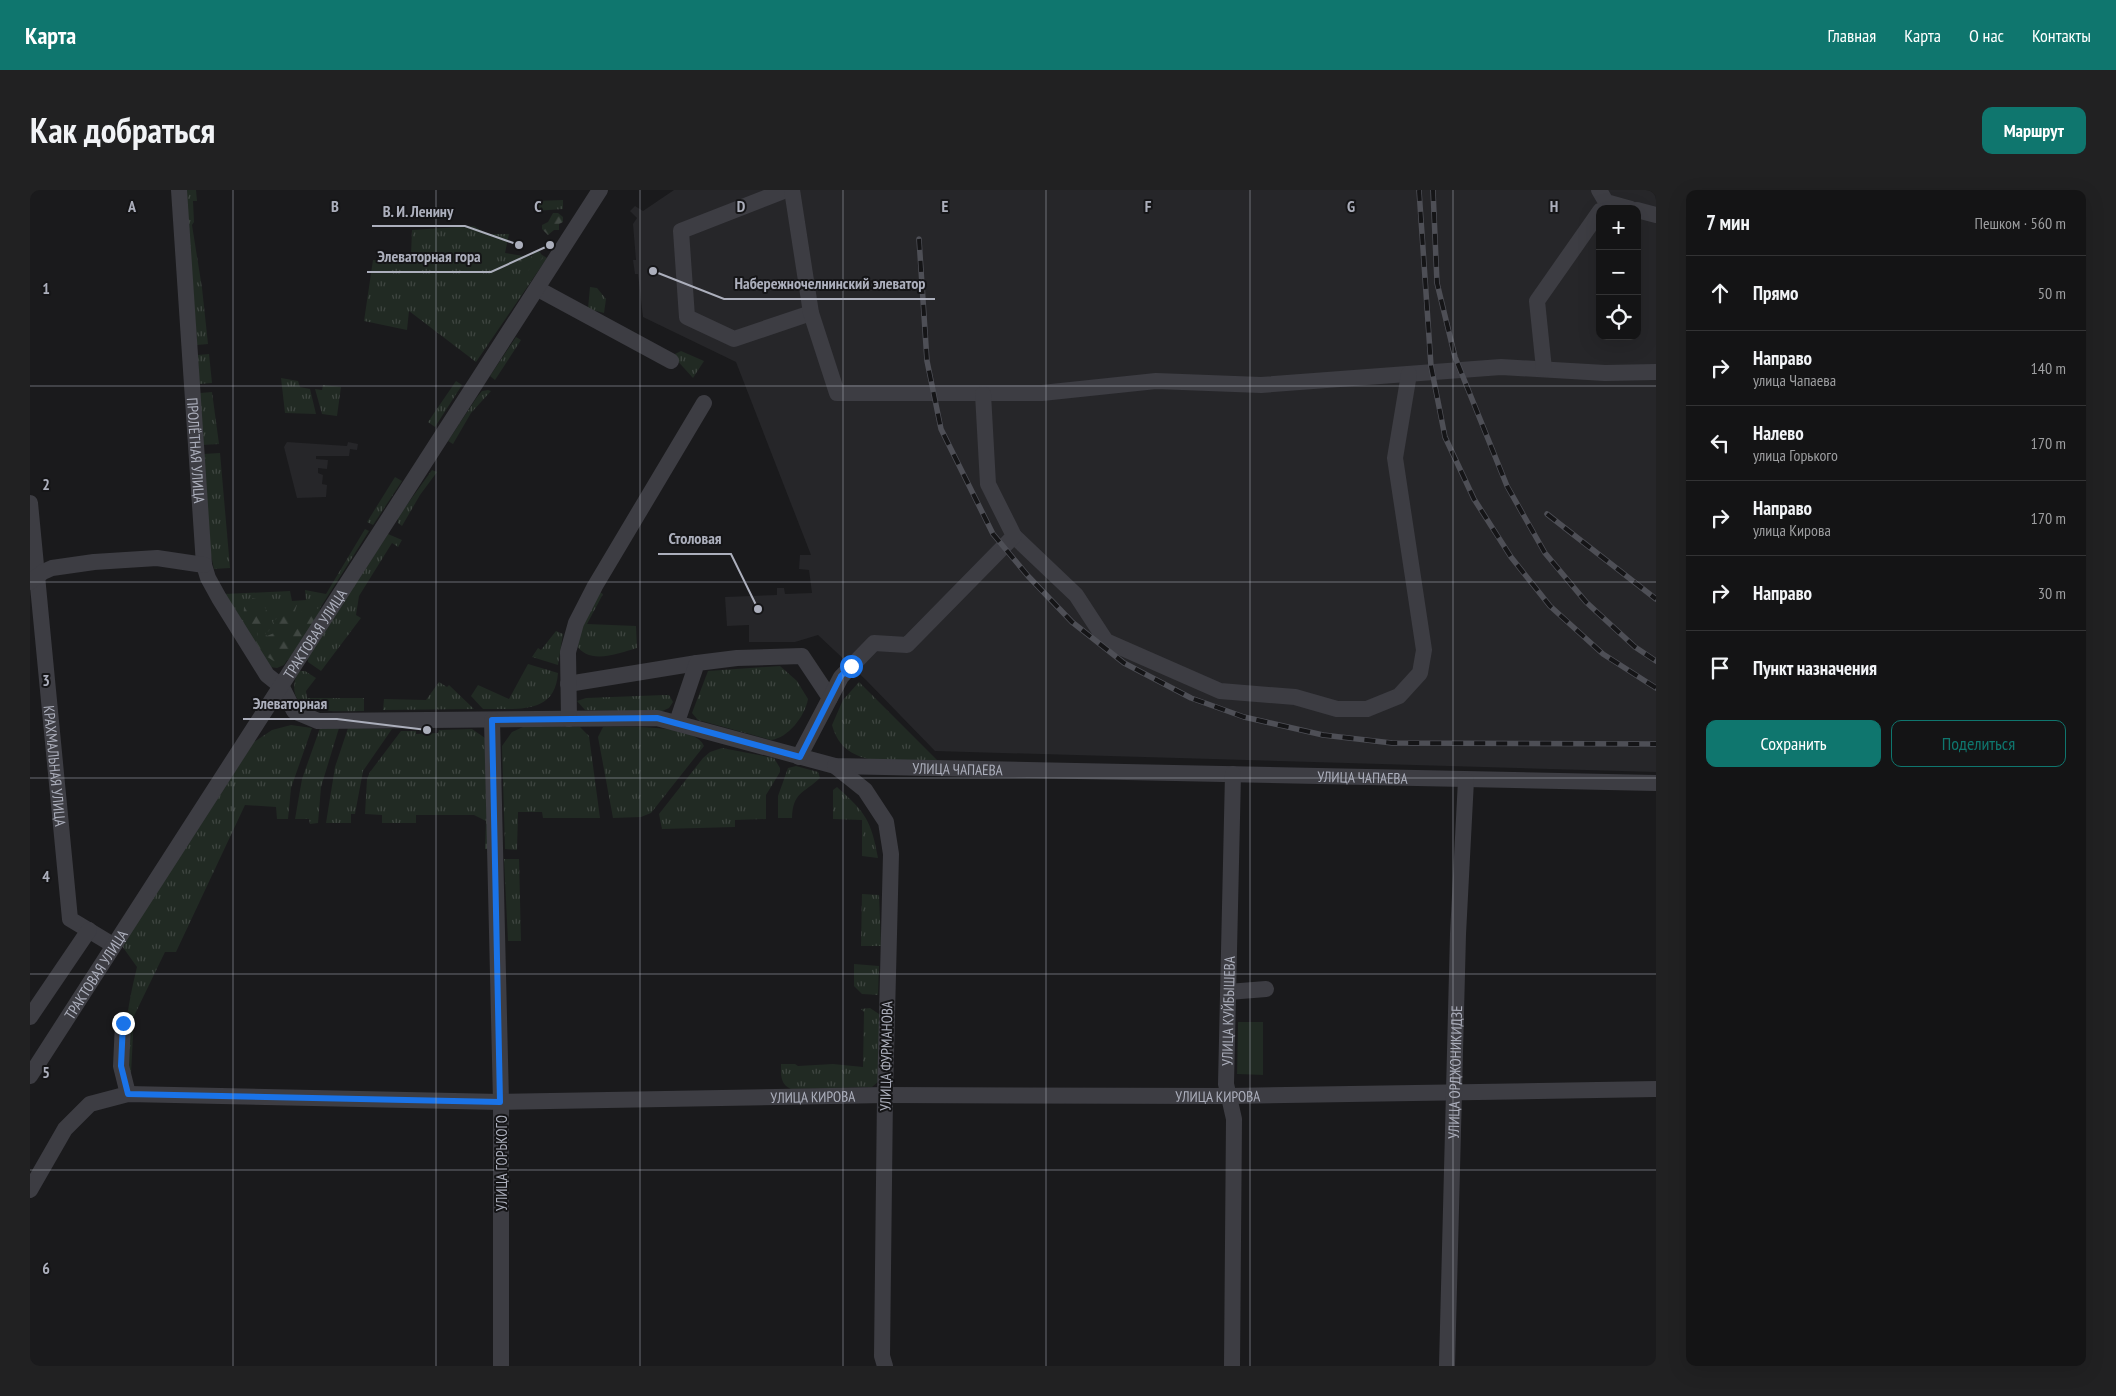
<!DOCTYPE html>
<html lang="ru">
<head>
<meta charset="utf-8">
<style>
  :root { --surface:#141415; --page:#212122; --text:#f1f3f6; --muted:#9d9ea0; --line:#333334; --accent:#0f766e }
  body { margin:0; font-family:"PT Sans Narrow",sans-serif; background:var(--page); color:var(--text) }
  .controls { position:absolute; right:15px; top:15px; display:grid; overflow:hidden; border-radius:10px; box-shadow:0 5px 20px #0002 }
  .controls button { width:45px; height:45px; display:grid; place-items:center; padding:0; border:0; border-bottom:1px solid var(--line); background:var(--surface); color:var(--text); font:25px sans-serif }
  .stop { position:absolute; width:15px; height:15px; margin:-11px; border:4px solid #1a73e8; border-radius:50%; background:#fff }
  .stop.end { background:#1a73e8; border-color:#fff; box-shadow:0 1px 5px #0008 }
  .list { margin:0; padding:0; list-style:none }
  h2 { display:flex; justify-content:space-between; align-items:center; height:65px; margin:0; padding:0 20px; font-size:21px }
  h2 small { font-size:16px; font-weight:400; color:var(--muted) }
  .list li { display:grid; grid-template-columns:32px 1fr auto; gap:15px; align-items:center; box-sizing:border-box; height:75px; padding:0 20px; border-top:1px solid var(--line) }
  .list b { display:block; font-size:19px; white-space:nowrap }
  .list p { margin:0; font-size:16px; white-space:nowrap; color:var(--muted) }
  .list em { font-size:16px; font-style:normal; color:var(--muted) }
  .actions { display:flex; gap:10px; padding:15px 20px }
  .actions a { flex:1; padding:11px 0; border:1px solid var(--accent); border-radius:10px; text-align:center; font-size:18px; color:var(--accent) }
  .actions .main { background:var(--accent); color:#fff }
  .icon { flex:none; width:28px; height:28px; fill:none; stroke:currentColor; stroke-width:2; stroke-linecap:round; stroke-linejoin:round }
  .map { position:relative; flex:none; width:1626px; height:1176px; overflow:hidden; border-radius:10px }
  header { display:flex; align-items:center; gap:30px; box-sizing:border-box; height:70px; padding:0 25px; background:var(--accent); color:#fff }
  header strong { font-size:24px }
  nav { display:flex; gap:28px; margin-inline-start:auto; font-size:18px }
  .intro { display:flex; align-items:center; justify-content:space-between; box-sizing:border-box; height:120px; padding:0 30px }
  h1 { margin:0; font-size:35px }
  .button { padding:12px 22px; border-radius:10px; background:var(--accent); color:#fff; font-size:18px; font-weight:700 }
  main { display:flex; gap:30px; padding:0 30px }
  aside { flex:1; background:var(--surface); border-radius:10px; box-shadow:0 5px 20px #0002 }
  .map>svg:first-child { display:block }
  .built { fill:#262629; fill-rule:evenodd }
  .grass { fill:url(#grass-tufts) }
  .forest { fill:url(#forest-firs) }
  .park { fill:#212a23 }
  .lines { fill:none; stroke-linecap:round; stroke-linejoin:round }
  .minor { stroke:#3d3d43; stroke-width:16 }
  .rail-casing { stroke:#4e4f56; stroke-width:5.5 }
  .rail { stroke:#151517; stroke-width:4; stroke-dasharray:11; stroke-linecap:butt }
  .route { stroke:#1a73e8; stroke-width:6 }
  .grid { fill:none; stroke:#acafbc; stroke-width:1; stroke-opacity:0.55 }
  .labels { text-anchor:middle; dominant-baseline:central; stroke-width:4; stroke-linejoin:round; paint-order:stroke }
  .street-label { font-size:15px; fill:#acafbc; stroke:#151517 }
  .grid-label { font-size:16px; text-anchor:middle; font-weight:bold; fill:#acafbc; stroke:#151517; stroke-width:4; stroke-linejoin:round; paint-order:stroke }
  .leader { fill:none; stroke:#acafbc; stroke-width:2 }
  .callout-dot { fill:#acafbc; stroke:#151517; stroke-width:2 }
  .callout-label { font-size:16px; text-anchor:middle; font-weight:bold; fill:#acafbc; stroke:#151517; stroke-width:4; stroke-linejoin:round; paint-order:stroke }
</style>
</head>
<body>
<header>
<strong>Карта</strong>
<nav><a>Главная</a><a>Карта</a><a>О нас</a><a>Контакты</a></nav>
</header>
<div class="intro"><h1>Как добраться</h1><a class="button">Маршрут</a></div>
<main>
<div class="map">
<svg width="1626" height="1176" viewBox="0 0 1626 1176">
  <defs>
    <pattern id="grass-tufts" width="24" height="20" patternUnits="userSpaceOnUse" patternTransform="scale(1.25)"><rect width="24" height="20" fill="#212a23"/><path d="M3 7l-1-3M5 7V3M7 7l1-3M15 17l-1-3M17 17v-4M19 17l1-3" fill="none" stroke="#3f4641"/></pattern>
    <pattern id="forest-firs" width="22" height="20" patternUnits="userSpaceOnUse" patternTransform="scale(1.25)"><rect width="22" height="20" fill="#212a23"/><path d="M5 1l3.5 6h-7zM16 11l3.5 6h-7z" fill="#3f4641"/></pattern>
  </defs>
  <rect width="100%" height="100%" fill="#1a1a1c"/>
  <!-- built -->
  <g class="built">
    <path d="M644 0H1626V582L905 561 836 490 788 445 765 452H719V435L697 436 695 407 747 405V398H754L755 404 782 403 779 380 769 379 770 365H781L706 172 613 127 608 84H605L603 70H606L603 34 607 28 600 21 605 16 613 21ZM1570 19H1607V146H1570Z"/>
    <polygon points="257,252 317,256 318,252 328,254 327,260 320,259 319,266 286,266 286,269 298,270 297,279 288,278 288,283 293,285 292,294 297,295 296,307 267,308 254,257"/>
  </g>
  <!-- grass -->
  <g class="grass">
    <polygon points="154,0 166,0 167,11 163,11 164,32 162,35 172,98 178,154 167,155"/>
    <polygon points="533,10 533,19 505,21 505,11"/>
    <polygon points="444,36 457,44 479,44 475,63 500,67 509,63 517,68 446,172 379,121 377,140 334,131 343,70 367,72 367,65 381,65 382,40"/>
    <polygon points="560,97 567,98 576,109 574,123 558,119"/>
    <polygon points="486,147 491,150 465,190 460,186"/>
    <polygon points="651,161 674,171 663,188 644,167 645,164"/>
    <polygon points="179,164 182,193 169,194 168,165"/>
    <polygon points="251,188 268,191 270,197 280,199 286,224 255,223"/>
    <polygon points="426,191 432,195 405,237 398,232"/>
    <polygon points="293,195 311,197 307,226 292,224 285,199 292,200"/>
    <polygon points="458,200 461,201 441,223 423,254 418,251 447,207 452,201"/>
    <polygon points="182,202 189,254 173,255 170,203"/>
    <polygon points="190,263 200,378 184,379 178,351 173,264"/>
    <polygon points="402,280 407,282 390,305 372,336 368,333 368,327"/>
    <polygon points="365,287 372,291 343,335 337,332"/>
    <polygon points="335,339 339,341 254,475 247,478 240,477 194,404 260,401 262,411 276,410 275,400 296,404"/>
    <polygon points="358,344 372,350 368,357 362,353 329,406 326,425 331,428 291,481 278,472 277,466"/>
    <path d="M568 401 573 404 557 434 606 436 607 458C589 463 558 476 546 454L551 434Z"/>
    <polygon points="526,441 533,444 528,475 502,467 508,458 511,460"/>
    <path d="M498 474 528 483C525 526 486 518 453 519L441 506 448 495 479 509Z"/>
    <path d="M750 476 767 491 778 509C775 526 758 548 741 550L668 530 662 523 678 481Z"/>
    <path d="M268 481H275L286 488 276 501 277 508H334V521C306 521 249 528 268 481Z"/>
    <polygon points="409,492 417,497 419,495 444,519 353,520 354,509 396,510"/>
    <path d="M829 492 907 570C870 570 814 582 802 535L813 510Z"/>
    <polygon points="634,505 639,505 643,512 639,518 630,522 555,520 547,511 556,508"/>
    <path d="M261 535 282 538 261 598 258 629H247L246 617 215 615 146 762H135L104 826 101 884C87 863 101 802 107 777L92 756 224 552 242 540Z"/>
    <polygon points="493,537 550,537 559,546 570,628 513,628 512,622 488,622 487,660 475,659 472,556 482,542"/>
    <path d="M573 537C594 537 665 534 674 556L621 623 611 627 583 628 568 547Z"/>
    <polygon points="290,538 309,538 291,597 288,633 280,634 279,629 265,629 272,589"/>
    <polygon points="318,538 362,539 333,581 325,624 321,624 321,633 296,633 305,577"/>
    <polygon points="442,539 455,548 459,659 455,659 456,631 444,625 386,625 386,633 352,633 352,625 335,624 337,589 340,582 371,541 386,541 386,544 408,543 409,540"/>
    <polygon points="692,558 744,568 750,578 750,582 736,605 736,629 705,630 705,637 632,639 629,624 673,568 680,562"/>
    <path d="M766 576 788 582 790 588C773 604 763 602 762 628H748V606L758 578Z"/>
    <path d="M807 597C836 623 841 630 848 668L832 666V630L803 629V600Z"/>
    <polygon points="474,669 489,669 491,751 478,751"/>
    <polygon points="832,704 849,705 851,756 831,756"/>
    <polygon points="824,774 849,776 848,805 832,804 824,796"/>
    <path d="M840 818 849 824V891L842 897 761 899C750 894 751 885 751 874H765L768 876 803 874 833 877 834 822 831 819Z"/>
  </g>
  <!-- forest -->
  <g class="forest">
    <polygon points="523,23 528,23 533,27 533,32 529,34 529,40 524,40 518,45 512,39 512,35 518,32"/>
    <path d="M509 60 513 68 507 74 500 72 499 80 496 82 487 78C485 73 493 65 498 64L502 68 503 61Z"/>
    <polygon points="221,408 226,409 228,414 234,416 237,421 233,425 239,427 235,435 240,437 239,441 235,443 237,446 244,443 247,445 243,431 248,428 247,423 253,422 252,417 259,413 267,415 265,421 267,426 277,417 281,421 289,418 291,421 260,469 245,472 236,466 235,470 223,446 228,446 227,442 222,441 220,435 218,439 213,436 214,417 218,414 217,410"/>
  </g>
  <!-- park -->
  <polygon class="park" points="1208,832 1233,832 1233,885 1207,884"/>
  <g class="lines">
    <!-- minor -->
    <g class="minor">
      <path id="s1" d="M149 0 174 375 178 388 189 408 237 485 252 497 264 521 288 531 627 528 805 576 1626 593"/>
      <polyline points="756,0 651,41 657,127 704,149 781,123"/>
      <polyline points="762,0 781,123 807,203 1012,203 1126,191 1231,195 1471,177 1575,183 1626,182"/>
      <polyline points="1569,0 1576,12 1601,19"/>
      <polyline points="1607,20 1626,25"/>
      <polyline points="508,99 641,171"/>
      <polyline points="1514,179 1507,111 1570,21"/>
      <path id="s2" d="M0 313 40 729 83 755"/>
      <polyline points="984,346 1046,405 1076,451 1190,501 1265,507 1307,519 1337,519 1369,506 1390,483 1394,460 1365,268 1379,184"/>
      <polyline points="0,392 13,382 22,378 64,372 127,368 174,375"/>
      <polyline points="538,494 667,473"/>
      <polyline points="539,529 538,462 546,433 565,396 674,213"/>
      <polyline points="462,530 471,912 471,1176"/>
      <polyline points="647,532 667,473 707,468 772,466 800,508"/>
      <polyline points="769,567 811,487 844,453 877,455 984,346 958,294 953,204"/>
      <polyline points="805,576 835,600 856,632 861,664 855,905 852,1166 855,1176"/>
      <polyline points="1198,802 1236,799"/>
      <polyline points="0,827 59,740"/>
      <polyline points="93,833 91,876 98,904"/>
      <path id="s3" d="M0 886 570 0"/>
      <path id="s4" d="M0 1000 35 939 60 914 98 904 471 912 855 905 1199 906 1626 899"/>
      <path id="s5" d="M1202 1176 1204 929 1196 894 1203 584"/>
      <path id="s6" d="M1417 1176 1428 744 1436 590"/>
    </g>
    <!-- rail casing -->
    <g class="rail-casing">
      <g id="rail">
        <polyline points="1389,0 1401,176 1415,247 1444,309 1481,367 1520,416 1573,464 1626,498"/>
        <polyline points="1403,0 1407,93 1425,167 1477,296 1515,363 1556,412 1605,457 1626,471"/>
        <polyline points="889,49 897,171 911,239 963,344 998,386 1042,432 1094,473 1161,508 1214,527 1293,545 1362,553 1626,554"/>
        <polyline points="1517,324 1626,409"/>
      </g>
    </g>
    <!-- rail -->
    <use href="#rail" class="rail"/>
  </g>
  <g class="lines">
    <!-- route -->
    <polyline class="route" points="93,833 91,876 98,904 470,912 462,530 627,528 770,567 811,486 821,476"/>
  </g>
  <!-- grid -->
  <path class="grid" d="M203 0V1176M406 0V1176M610 0V1176M813 0V1176M1016 0V1176M1220 0V1176M1423 0V1176M0 196H1626M0 392H1626M0 588H1626M0 784H1626M0 980H1626"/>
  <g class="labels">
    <!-- street labels -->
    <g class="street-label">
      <text stroke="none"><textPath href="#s1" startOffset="261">ПРОЛЁТНАЯ УЛИЦА</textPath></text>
      <text stroke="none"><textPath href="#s3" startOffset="526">ТРАКТОВАЯ УЛИЦА</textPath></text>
      <text stroke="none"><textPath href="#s2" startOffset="264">КРАХМАЛЬНАЯ УЛИЦА</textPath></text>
      <text stroke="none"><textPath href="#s1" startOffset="1221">УЛИЦА ЧАПАЕВА</textPath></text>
      <text stroke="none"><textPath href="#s1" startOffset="1626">УЛИЦА ЧАПАЕВА</textPath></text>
      <text stroke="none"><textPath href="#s3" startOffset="121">ТРАКТОВАЯ УЛИЦА</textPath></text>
      <text stroke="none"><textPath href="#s5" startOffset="356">УЛИЦА КУЙБЫШЕВА</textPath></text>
      <text transform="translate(856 866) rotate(-89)">УЛИЦА ФУРМАНОВА</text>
      <text stroke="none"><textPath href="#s6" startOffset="294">УЛИЦА ОРДЖОНИКИДЗЕ</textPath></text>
      <text stroke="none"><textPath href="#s4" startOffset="1235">УЛИЦА КИРОВА</textPath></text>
      <text stroke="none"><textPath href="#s4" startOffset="830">УЛИЦА КИРОВА</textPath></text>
      <text transform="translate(471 973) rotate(-90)">УЛИЦА ГОРЬКОГО</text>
    </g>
  </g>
  <g class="grid-label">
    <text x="102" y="22">A</text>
    <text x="305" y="22">B</text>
    <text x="508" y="22">C</text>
    <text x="711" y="22">D</text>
    <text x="915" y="22">E</text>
    <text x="1118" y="22">F</text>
    <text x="1321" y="22">G</text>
    <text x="1524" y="22">H</text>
    <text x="16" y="104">1</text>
    <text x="16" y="300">2</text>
    <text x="16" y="496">3</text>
    <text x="16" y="692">4</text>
    <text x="16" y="888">5</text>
    <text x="16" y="1084">6</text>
  </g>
  <!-- callouts -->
  <path class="leader" d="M489 55L435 36H342M520 55L461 82H337M623 81L694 109H905M728 419L701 364H628M397 540L307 529H213"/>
  <g class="callout-dot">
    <circle cx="489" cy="55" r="5"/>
    <circle cx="520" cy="55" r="5"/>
    <circle cx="623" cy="81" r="5"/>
    <circle cx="728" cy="419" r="5"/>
    <circle cx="397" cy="540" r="5"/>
  </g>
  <g class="callout-label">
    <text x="388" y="27">В. И. Ленину</text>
    <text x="399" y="72">Элеваторная гора</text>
    <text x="800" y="99">Набережночелнинский элеватор</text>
    <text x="665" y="354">Столовая</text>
    <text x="260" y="519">Элеваторная</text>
  </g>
</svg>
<div class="controls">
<button>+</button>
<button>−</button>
<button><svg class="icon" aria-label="locate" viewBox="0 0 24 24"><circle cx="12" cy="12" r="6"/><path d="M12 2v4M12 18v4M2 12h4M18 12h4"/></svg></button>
</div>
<div class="stop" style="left:821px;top:476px"></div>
<div class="stop end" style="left:93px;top:833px"></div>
</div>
<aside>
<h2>7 мин<small>Пешком · 560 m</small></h2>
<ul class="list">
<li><svg class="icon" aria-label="ahead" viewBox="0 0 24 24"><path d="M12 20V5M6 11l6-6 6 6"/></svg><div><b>Прямо</b></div><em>50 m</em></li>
<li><svg class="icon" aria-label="right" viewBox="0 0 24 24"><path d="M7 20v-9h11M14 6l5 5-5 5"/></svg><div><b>Направо</b><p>улица Чапаева</p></div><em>140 m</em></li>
<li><svg class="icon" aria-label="left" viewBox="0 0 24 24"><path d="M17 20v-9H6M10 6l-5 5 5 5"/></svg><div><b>Налево</b><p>улица Горького</p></div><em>170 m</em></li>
<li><svg class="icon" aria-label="right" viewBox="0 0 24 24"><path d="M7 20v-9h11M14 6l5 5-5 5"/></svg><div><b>Направо</b><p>улица Кирова</p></div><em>170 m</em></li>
<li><svg class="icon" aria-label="right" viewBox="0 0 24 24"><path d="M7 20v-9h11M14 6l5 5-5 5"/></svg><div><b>Направо</b></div><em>30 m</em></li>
<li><svg class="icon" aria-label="arrive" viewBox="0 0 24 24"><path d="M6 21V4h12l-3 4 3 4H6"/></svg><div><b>Пункт назначения</b></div></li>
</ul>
<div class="actions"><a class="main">Сохранить</a><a>Поделиться</a></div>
</aside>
</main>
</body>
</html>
